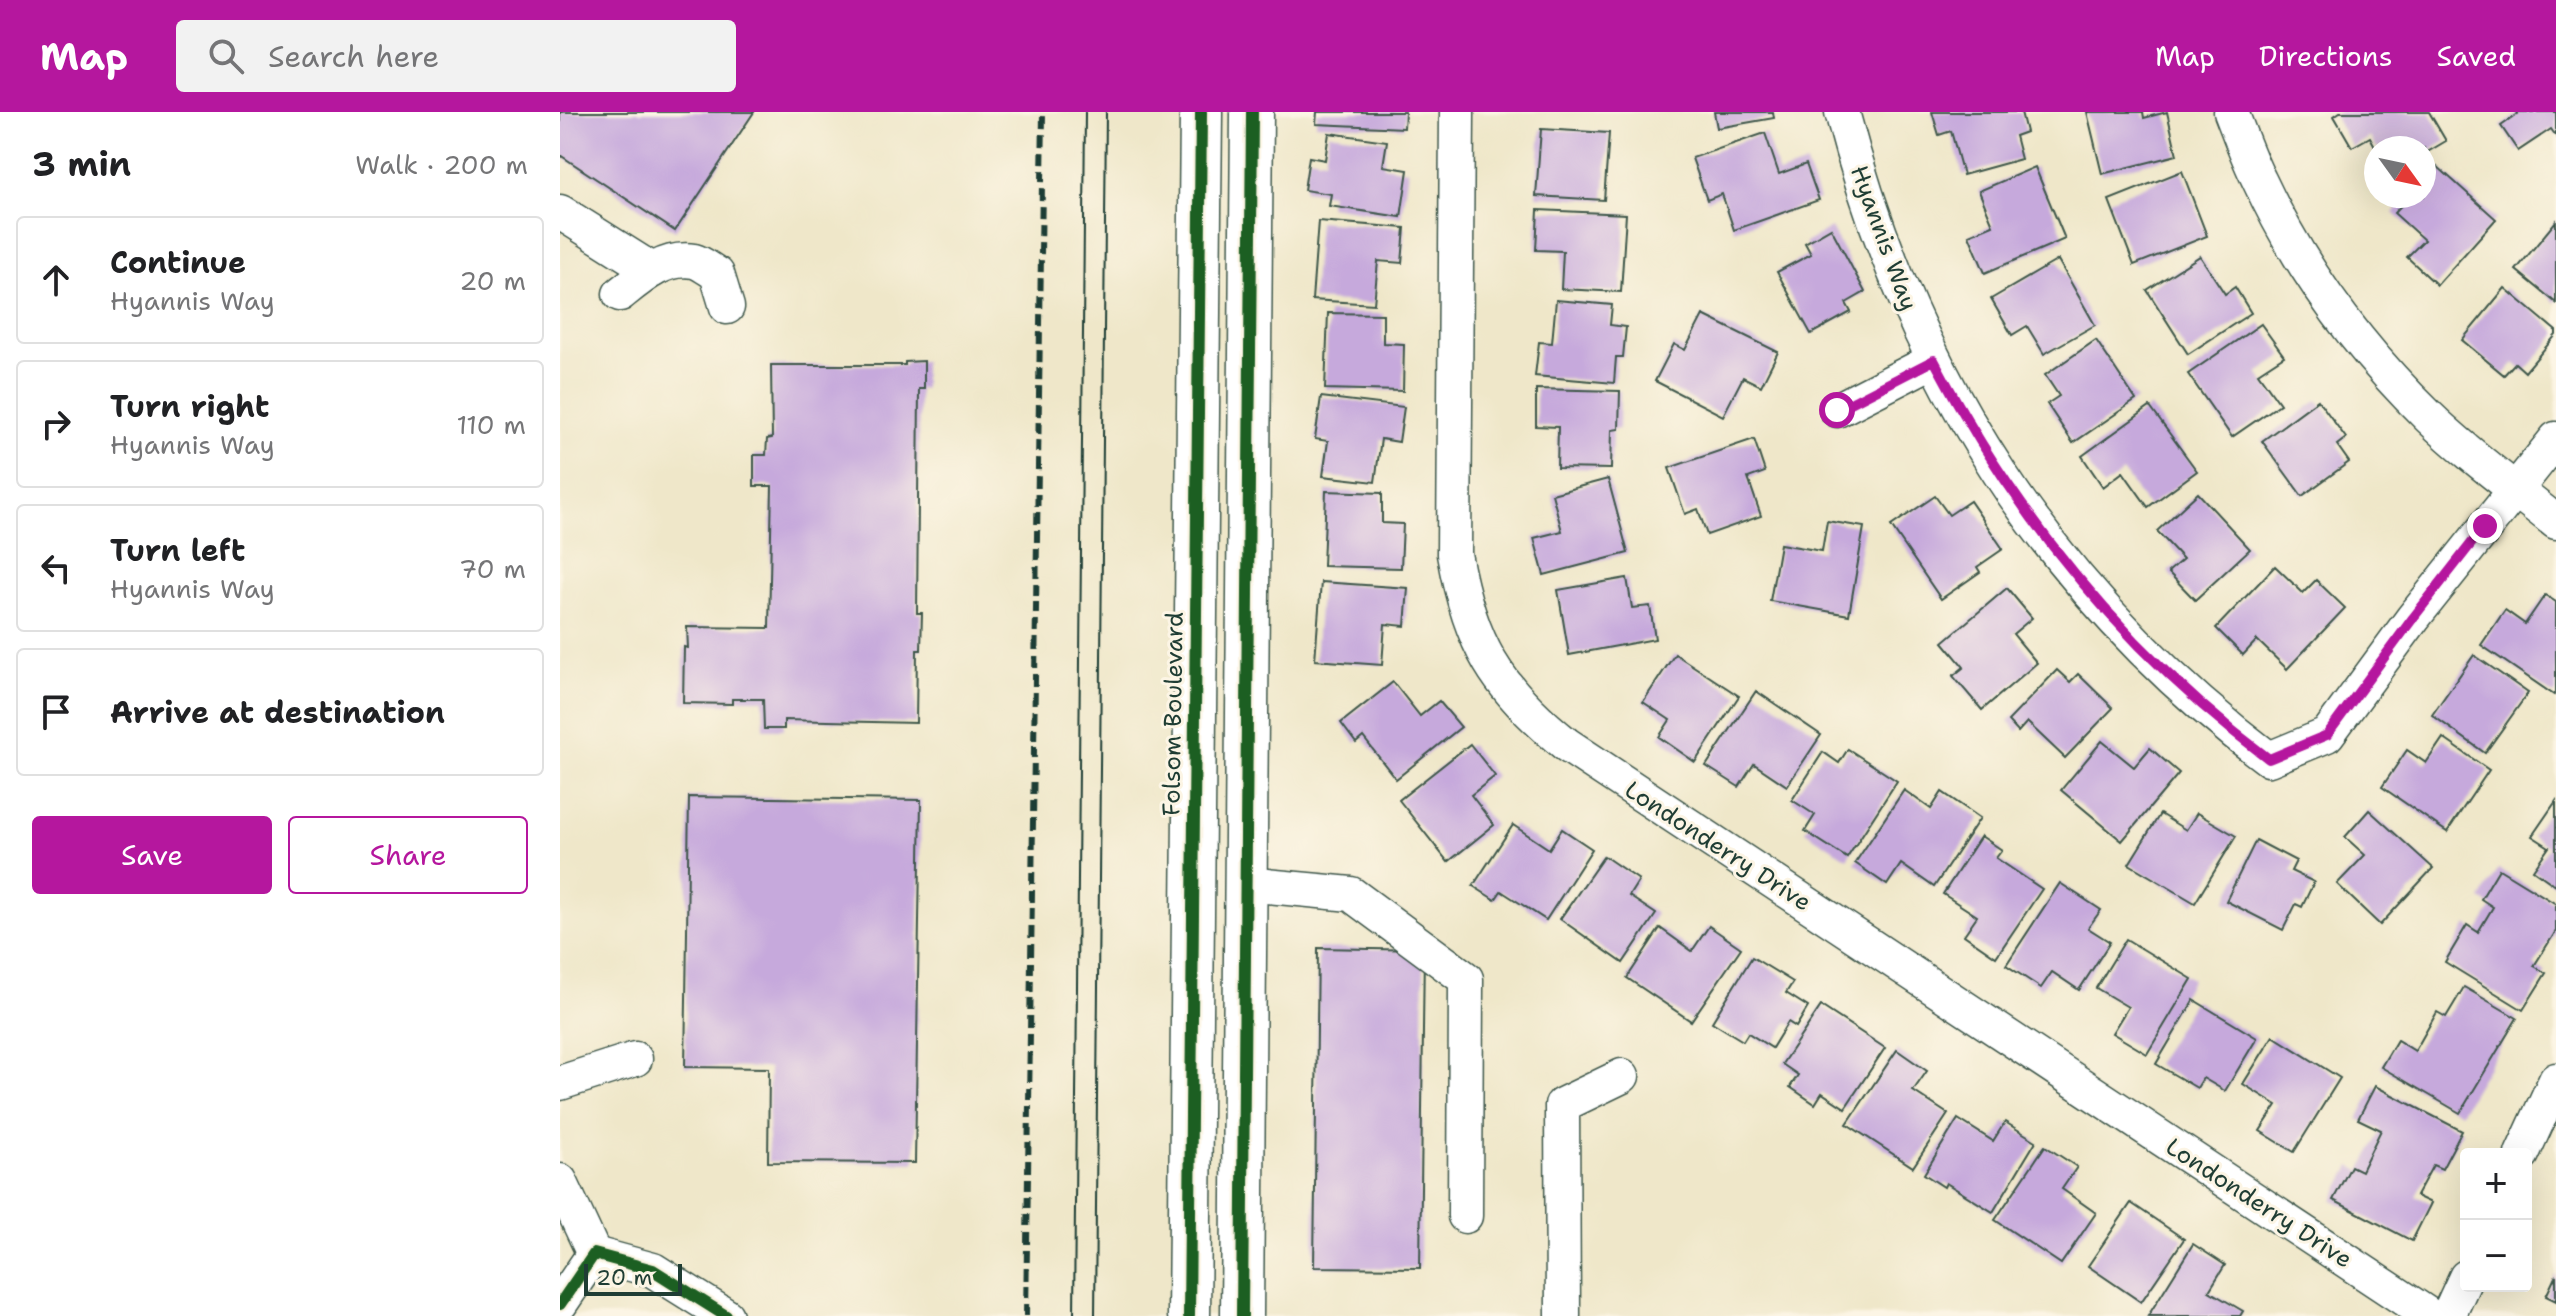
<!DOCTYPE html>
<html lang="en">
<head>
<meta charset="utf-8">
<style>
  :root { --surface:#fff; --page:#f2f2f2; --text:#202124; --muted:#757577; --line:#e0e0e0; --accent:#b5179e }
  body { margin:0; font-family:"Shantell Sans",sans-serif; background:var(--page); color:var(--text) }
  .controls { position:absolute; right:24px; bottom:24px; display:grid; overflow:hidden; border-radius:8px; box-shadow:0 8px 32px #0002 }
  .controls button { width:72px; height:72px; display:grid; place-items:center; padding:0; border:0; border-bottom:2px solid var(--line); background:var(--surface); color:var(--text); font:40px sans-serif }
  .compass { position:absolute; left:1804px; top:24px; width:72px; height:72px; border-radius:50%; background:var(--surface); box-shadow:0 8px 32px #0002; rotate:123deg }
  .scale { position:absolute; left:24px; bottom:20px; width:98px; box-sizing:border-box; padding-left:8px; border:4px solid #1f3d34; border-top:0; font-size:22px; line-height:28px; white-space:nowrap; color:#1f3d34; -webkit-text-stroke:6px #fcf5e5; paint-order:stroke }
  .stop { position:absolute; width:24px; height:24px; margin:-18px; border:6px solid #b5179e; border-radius:50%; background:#fff }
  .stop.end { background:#b5179e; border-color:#fff; box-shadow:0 2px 8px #0008 }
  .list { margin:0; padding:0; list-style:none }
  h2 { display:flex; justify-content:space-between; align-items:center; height:104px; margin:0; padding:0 32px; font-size:34px }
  h2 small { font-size:26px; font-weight:400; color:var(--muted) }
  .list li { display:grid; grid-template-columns:52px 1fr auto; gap:24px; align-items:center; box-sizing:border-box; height:128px; margin:0 16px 16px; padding:0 16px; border:2px solid var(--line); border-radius:8px }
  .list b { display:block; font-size:30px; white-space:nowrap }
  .list p { margin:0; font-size:26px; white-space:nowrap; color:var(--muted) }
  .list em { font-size:26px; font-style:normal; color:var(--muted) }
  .actions { display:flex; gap:16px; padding:24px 32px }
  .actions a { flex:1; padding:18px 0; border:2px solid var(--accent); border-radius:8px; text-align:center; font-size:28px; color:var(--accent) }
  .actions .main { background:var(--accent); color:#fff }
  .icon { flex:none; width:44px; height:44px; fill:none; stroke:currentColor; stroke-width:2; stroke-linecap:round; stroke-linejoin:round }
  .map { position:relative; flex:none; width:1996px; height:1204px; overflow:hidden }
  header { display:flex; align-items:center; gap:48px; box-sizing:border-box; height:112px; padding:0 40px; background:var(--accent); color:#fff }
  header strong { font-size:38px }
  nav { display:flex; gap:44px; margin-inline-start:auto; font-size:28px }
  .search { width:560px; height:72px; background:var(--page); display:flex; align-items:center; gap:20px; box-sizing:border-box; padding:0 28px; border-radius:8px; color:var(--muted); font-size:30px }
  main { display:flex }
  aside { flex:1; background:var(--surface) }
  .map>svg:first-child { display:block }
  .building { fill:#c6a9dc }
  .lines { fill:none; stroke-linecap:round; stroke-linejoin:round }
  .minor-casing { stroke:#3e564a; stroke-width:37 }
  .major-casing { stroke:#3e564a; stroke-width:45 }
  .minor { stroke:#fff; stroke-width:34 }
  .major { stroke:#fff; stroke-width:42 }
  .tram { stroke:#1f3d34; stroke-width:2 }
  .rail { stroke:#1f3d34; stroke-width:6; stroke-dasharray:12 6; stroke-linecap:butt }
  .cycleway-casing { stroke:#fcf5e5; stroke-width:17 }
  .cycleway { stroke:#1b5e20; stroke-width:12 }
  .route { stroke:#b5179e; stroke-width:10 }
  .labels { text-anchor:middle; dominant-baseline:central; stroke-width:6; stroke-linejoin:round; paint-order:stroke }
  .street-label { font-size:24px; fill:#1f3d34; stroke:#fcf5e5 }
</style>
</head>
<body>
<header>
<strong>Map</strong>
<div class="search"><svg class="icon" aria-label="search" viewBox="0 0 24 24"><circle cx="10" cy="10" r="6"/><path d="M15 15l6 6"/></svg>Search here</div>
<nav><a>Map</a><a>Directions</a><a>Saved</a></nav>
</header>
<main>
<aside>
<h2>3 min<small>Walk · 200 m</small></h2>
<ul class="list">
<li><svg class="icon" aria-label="ahead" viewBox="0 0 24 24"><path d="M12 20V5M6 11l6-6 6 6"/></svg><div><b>Continue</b><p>Hyannis Way</p></div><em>20 m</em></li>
<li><svg class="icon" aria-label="right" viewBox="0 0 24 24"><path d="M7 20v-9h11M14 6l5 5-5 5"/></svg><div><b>Turn right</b><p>Hyannis Way</p></div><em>110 m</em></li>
<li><svg class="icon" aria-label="left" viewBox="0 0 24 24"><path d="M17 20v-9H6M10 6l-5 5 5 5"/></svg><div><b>Turn left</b><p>Hyannis Way</p></div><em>70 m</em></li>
<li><svg class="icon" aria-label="arrive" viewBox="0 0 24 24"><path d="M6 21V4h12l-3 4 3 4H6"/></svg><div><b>Arrive at destination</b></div></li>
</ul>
<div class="actions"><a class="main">Save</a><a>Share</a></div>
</aside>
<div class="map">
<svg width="1996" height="1204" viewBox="0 0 1996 1204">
  <rect width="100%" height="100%" fill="#fcf5e5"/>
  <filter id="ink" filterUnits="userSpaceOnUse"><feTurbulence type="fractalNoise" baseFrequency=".0125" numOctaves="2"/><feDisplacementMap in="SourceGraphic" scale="16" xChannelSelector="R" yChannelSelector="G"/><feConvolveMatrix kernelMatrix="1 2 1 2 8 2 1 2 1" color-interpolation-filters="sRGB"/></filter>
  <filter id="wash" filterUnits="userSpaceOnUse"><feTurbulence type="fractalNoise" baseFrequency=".006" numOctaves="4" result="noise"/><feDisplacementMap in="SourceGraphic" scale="32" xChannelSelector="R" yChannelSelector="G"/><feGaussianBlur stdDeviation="1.8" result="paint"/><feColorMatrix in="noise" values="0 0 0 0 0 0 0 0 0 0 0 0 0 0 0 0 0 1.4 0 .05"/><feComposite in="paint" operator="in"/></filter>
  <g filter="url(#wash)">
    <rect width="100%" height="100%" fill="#efe7c9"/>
    <g id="blocks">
      <!-- building -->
      <g class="building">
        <polygon points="0,0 194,0 115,119 0,43"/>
        <polygon points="757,0 845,0 844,16 756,12"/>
        <polygon points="1154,0 1213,0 1214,6 1157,16"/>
        <polygon points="1372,0 1461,0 1466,20 1455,24 1461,47 1403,63 1391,19 1379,23"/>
        <polygon points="1527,0 1583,0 1584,6 1607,0 1617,43 1542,62"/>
        <polygon points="1780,0 1869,0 1886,29 1864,42 1864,36 1816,36 1810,25 1792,35 1774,4"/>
        <polygon points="1957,0 1996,0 1996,24 1991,17 1958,39 1941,14 1958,2"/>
        <polygon points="981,17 1049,21 1044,88 976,84"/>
        <polygon points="769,21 827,29 823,54 848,58 841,105 769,94 771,82 744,78 749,45 765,48"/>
        <polygon points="1205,21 1219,62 1246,52 1259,88 1174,118 1162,82 1147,88 1132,46"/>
        <polygon points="1877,54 1936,107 1877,173 1847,145 1864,128 1834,101 1850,84 1864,84 1864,68"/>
        <polygon points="1475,55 1505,127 1425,161 1409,123 1433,113 1419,79"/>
        <polygon points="1622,59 1647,124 1574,153 1549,88"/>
        <polygon points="978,98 1066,102 1061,180 1001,177 1003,139 976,138"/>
        <polygon points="758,109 845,116 842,151 818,149 814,192 752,188"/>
        <polygon points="1996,109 1996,191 1956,158"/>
        <polygon points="1271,116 1305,180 1286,191 1291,200 1251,222 1217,160 1251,142 1245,131"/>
        <polygon points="1640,144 1665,182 1675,175 1691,201 1628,242 1587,178"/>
        <polygon points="1498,148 1535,213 1484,242 1467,214 1452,223 1431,187"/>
        <polygon points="1945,176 1996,219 1996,223 1965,260 1955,251 1944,263 1902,228"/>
        <polygon points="996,188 1052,193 1050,213 1066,215 1063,245 1056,245 1054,271 975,264 979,230 992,231"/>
        <polygon points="768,201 823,202 823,231 844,232 843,279 765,277"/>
        <polygon points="1143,203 1218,240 1201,274 1183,265 1163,304 1095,269 1114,232 1125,238"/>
        <polygon points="1701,212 1724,244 1698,261 1720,292 1672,325 1628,262"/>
        <polygon points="1536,228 1576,288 1513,331 1487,292 1499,284 1485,263"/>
        <polygon points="364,249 364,277 359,277 357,501 362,501 361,538 357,538 356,611 224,608 224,617 204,617 203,587 172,587 172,592 123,591 124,535 128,536 127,515 209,516 212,374 194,374 194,343 206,343 207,327 212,326 211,253 345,253 345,250"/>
        <polygon points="976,277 1060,279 1059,317 1052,318 1051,357 997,356 998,315 976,314"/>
        <polygon points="761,285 844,295 839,330 821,327 815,370 763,364 768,329 755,327"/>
        <polygon points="1758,288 1786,326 1777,333 1789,350 1742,384 1702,329"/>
        <polygon points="1590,295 1637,359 1588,395 1563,360 1543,375 1522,344"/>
        <polygon points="1194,327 1205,360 1188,366 1201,404 1147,423 1138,397 1125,402 1109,356"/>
        <polygon points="1048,367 1068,441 984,463 974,426 1002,419 992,382"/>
        <polygon points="766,379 822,381 822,411 843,412 841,456 763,454"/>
        <polygon points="1638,381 1690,437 1635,488 1608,460 1623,447 1597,419"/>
        <polygon points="1375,384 1389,403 1410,389 1443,437 1417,455 1420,460 1381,487 1331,414"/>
        <polygon points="1267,409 1304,415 1289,503 1210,489 1220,432 1262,439"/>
        <polygon points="1715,454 1743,481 1756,468 1785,496 1727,557 1697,528 1683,543 1656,516"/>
        <polygon points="1067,466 1072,496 1090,494 1095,527 1009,543 998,478"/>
        <polygon points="761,470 848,476 845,514 825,512 822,553 755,548"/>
        <polygon points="1447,476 1472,506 1453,522 1477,551 1422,598 1393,564 1404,555 1383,530"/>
        <polygon points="1985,483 1996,490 1996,580 1994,583 1921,533 1945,498 1965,512"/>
        <polygon points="1115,542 1179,584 1135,650 1099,625 1110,608 1083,590"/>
        <polygon points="1914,543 1968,581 1925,641 1872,603"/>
        <polygon points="1497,558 1510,570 1518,562 1553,596 1505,646 1467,610 1458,620 1448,609"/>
        <polygon points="833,570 860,604 879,589 901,615 836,667 803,625 796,631 781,611"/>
        <polygon points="1196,579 1261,623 1227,674 1194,652 1179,675 1146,654"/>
        <polygon points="1883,626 1929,658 1887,720 1822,675 1847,638 1866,651"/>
        <polygon points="1542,629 1574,655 1590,636 1619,661 1562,729 1501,678"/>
        <polygon points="910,632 935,664 911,683 934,713 888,750 839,688"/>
        <polygon points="1288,637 1337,669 1287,746 1245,719 1255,703 1232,688 1263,640 1279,651"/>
        <polygon points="1344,678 1371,697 1382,680 1420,706 1374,775 1341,752 1327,773 1295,751"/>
        <polygon points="129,685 361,688 355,1051 208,1050 209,956 125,955"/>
        <polygon points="1996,689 1996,774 1973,758 1989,735 1972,724"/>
        <polygon points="1809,698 1873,756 1820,813 1777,772 1805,743 1785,725"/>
        <polygon points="1637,701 1676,724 1635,791 1569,752 1600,702 1626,718"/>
        <polygon points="953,713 989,737 1002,717 1032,737 986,808 941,779 935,788 913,774"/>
        <polygon points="1421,724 1442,738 1436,746 1482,777 1436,845 1404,823 1417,804 1383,782"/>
        <polygon points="1696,728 1736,749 1731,759 1754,770 1742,795 1736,792 1723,818 1666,789"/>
        <polygon points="1044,744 1079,768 1069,784 1096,802 1063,851 1000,807"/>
        <polygon points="1939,757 1996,792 1996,819 1974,854 1986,861 1963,898 1885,850 1907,813 1918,820 1933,795 1921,787"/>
        <polygon points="1500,771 1541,798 1528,816 1550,830 1519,878 1492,860 1481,876 1446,853"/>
        <polygon points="1149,814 1181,836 1131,909 1067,866 1100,816 1132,839"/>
        <polygon points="1566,827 1632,867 1587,942 1552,921 1568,895 1536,876"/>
        <polygon points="758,836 864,838 860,1156 754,1155"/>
        <polygon points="1192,845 1233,870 1226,881 1248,895 1236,915 1228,910 1212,936 1188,921 1183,929 1152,910"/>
        <polygon points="1904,875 1957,906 1900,1001 1821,955 1837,928 1855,939 1877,900 1886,905"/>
        <polygon points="1634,888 1697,926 1665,979 1643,966 1637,976 1596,952"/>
        <polygon points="1261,894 1325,936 1285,996 1262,981 1255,992 1230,975 1238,963 1222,952"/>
        <polygon points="1713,924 1780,966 1734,1040 1700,1019 1717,993 1683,972"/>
        <polygon points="1337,938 1367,959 1353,979 1388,1002 1353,1055 1287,1012"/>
        <polygon points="1815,974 1902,1019 1882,1057 1873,1053 1856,1084 1871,1091 1852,1129 1773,1088 1791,1054 1801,1059 1821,1018 1798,1007"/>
        <polygon points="1398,1007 1433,1029 1445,1010 1476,1029 1433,1100 1386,1071 1384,1075 1364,1062"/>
        <polygon points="1485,1034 1517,1055 1502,1077 1536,1101 1501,1152 1435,1108"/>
        <polygon points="1571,1091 1624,1127 1581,1190 1528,1154"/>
        <polygon points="1633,1132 1665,1153 1649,1179 1683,1199 1680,1204 1588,1204"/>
        <polygon points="1996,1163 1996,1189 1986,1184"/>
      </g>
    </g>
  </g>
  <g filter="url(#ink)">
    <use href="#blocks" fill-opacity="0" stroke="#3e564a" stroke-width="2"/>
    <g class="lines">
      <!-- minor casing -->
      <g class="minor-casing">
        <g id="minor">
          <path d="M897 0 894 442C910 532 936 576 1007 633L1870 1204"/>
          <path d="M1282 0C1350 263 1491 483 1709 647L1767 623 1853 506 1996 327"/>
          <path d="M1671 0C1680 23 1688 46 1699 68 1740 156 1799 237 1869 305 1908 343 1954 376 1996 410"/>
          <polyline points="0,100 92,158"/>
          <path d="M60 182C81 165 105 144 134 149 142 151 150 158 157 162L167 195"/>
          <polyline points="1277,298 1374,248"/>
          <polyline points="685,772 791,782 906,867 905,1104"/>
          <polyline points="0,971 75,947"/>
          <polyline points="1962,1042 1996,968"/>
          <polyline points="0,1069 34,1142"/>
          <polyline points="0,1192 34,1142 93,1158 166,1204"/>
          <polyline points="1003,1204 1002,993 1062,964"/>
          <polyline points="1888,1204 1906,1165"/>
        </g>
      </g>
      <!-- major casing -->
      <g class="major-casing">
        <g id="major">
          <polyline points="629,1204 641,0"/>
          <polyline points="682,1204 692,0"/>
        </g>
      </g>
      <!-- minor -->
      <use href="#minor" class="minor"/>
      <!-- major -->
      <use href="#major" class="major"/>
      <!-- tram -->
      <g class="tram">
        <polyline points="514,1204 525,0"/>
        <polyline points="535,1204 546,0"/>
      </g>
      <!-- rail -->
      <polyline class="rail" points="466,1204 483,0"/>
      <!-- cycleway casing -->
      <g class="cycleway-casing">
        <g id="cycleway">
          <polyline points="0,1192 34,1142 93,1158 166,1204"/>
          <polyline points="629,1204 641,0"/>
          <polyline points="682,1204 692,0"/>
        </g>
      </g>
      <!-- cycleway -->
      <use href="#cycleway" class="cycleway"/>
    </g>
  </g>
  <g class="lines" filter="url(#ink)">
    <!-- route -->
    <path class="route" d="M1277 298 1374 248C1456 405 1567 541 1709 647L1767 623 1853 506 1925 414"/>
  </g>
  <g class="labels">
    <!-- street labels -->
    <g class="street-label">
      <text transform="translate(1324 126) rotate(70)">Hyannis Way</text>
      <text transform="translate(613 602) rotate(-89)">Folsom Boulevard</text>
      <text transform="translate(1158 734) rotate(33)">Londonderry Drive</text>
      <text transform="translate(1699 1091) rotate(33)">Londonderry Drive</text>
    </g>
  </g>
</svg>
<div class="controls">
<button>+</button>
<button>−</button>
</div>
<svg class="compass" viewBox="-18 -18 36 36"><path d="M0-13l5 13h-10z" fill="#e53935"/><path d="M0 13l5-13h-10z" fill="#757577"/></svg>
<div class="scale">20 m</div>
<div class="stop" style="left:1277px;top:298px"></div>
<div class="stop end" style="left:1925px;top:414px"></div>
</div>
</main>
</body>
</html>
